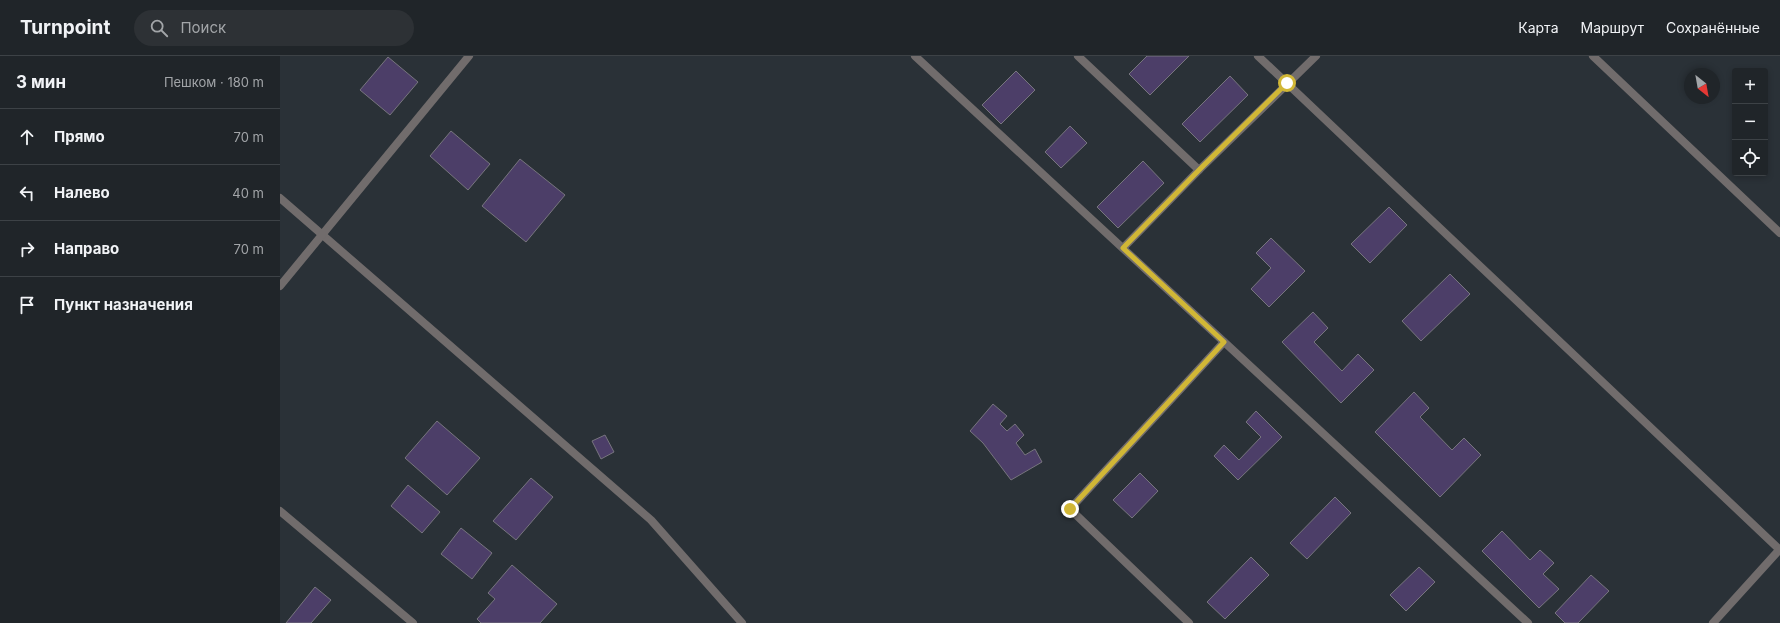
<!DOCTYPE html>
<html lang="ru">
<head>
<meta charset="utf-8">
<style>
  :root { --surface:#202529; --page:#2d3135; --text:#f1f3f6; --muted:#a2a5a8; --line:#3d4246 }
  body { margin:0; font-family:Inter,sans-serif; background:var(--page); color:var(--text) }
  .controls { position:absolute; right:12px; top:12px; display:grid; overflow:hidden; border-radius:4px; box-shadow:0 2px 6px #0003 }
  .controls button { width:36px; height:36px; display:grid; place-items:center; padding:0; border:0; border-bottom:1px solid var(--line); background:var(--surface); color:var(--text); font:20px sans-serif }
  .compass { position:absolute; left:1404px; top:12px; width:36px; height:36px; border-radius:50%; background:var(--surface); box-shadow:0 2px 6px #0003; rotate:149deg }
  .stop { position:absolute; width:12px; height:12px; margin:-9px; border:3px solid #d1b736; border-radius:50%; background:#fff }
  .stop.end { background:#d1b736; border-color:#fff; box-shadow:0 1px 4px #0008 }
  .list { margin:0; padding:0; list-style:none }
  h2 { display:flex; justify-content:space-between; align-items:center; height:52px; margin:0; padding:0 16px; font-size:17px }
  h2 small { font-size:13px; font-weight:400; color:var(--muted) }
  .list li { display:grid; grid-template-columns:26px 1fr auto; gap:12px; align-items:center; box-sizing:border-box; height:56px; padding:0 16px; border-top:1px solid var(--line) }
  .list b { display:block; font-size:15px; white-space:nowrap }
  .list em { font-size:13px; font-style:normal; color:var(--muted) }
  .icon { flex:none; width:22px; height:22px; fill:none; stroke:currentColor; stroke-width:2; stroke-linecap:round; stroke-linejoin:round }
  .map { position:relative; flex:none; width:1500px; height:567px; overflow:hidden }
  header { display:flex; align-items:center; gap:24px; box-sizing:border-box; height:56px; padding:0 20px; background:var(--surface); border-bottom:1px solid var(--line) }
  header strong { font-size:19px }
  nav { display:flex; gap:22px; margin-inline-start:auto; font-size:14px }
  .search { width:280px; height:36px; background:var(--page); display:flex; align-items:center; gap:10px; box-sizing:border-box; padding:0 14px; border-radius:22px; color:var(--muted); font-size:15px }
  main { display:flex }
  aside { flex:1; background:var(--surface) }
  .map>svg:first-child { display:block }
  .building { fill:#4c3e68; stroke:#77757e }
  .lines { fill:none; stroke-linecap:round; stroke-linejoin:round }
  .minor { stroke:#716c6c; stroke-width:8 }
  .route { stroke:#d1b736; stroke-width:5 }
</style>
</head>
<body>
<header>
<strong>Turnpoint</strong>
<div class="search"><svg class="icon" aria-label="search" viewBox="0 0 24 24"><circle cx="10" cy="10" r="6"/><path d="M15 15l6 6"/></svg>Поиск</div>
<nav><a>Карта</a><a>Маршрут</a><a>Сохранённые</a></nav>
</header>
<main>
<aside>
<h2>3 мин<small>Пешком · 180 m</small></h2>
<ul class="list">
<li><svg class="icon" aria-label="ahead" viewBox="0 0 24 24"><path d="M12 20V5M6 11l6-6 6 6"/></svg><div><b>Прямо</b></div><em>70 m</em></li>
<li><svg class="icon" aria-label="left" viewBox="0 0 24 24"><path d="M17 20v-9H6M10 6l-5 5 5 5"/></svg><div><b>Налево</b></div><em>40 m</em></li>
<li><svg class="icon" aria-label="right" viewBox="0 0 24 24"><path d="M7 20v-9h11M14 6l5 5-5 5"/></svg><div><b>Направо</b></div><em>70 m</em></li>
<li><svg class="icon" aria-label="arrive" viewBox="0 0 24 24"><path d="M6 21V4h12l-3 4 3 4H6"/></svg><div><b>Пункт назначения</b></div></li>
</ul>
</aside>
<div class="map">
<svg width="1500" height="567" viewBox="0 0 1500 567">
  <rect width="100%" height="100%" fill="#2a3137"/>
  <!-- building -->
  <g class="building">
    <polygon points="867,0 909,0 870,39 849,18"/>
    <polygon points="108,1 138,26 110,59 80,34"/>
    <polygon points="736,15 755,34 721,68 702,49"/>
    <polygon points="950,20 968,39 920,86 902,68"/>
    <polygon points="790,70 807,87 781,112 765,96"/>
    <polygon points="171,75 210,108 188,134 150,100"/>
    <polygon points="240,103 285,139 246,186 202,150"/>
    <polygon points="863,105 884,127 838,172 817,151"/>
    <polygon points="1109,151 1127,169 1090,207 1071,188"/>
    <polygon points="991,182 1025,215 989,251 971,233 991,212 976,197"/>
    <polygon points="1170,218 1190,238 1141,285 1122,265"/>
    <polygon points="1033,256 1048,272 1034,286 1062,315 1078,298 1094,314 1061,347 1002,286"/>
    <polygon points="1134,336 1149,352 1140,361 1172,394 1184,382 1201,399 1160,441 1095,376"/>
    <polygon points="713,348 727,360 720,368 727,375 735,368 744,379 736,387 745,399 755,393 762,406 731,424 703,387 690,375"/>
    <polygon points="976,355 1002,381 958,424 934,400 944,389 959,404 981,381 966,366"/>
    <polygon points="157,365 200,402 167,439 125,402"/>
    <polygon points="325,379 334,396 321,403 312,385"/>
    <polygon points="860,417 878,435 852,462 833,444"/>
    <polygon points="251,422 273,441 236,484 213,465"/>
    <polygon points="128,429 160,456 142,477 111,450"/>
    <polygon points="1055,441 1071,457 1027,503 1010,487"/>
    <polygon points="181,472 212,497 192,523 161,498"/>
    <polygon points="1222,475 1250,504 1260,494 1274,507 1263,518 1279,533 1259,552 1202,495"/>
    <polygon points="971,501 989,519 945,563 927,546"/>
    <polygon points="232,509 277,548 260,567 201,567 197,563 215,543 208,537"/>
    <polygon points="1139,511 1155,526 1126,555 1110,539"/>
    <polygon points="1311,519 1329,535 1298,567 1285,567 1275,557"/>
    <polygon points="35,531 51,544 31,567 6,567"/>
  </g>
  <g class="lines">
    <!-- minor -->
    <g class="minor">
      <polyline points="635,0 1248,567"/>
      <polyline points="798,0 919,114"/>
      <polyline points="978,0 1499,493"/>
      <polyline points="1313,0 1500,177"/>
      <polyline points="0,142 371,464 462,567"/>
      <polyline points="843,192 919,114 1036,0"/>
      <polyline points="0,230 189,0"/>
      <polyline points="0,455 133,567"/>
      <polyline points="909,567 790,453 944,286"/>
      <polyline points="1433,567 1500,493"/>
    </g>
  </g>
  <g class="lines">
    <!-- route -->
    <polyline class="route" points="790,453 944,286 843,192 919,114 1007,27"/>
  </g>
</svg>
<div class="controls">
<button>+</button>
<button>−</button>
<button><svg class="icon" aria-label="locate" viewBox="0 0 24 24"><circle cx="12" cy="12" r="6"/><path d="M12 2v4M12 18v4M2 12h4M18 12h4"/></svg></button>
</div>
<svg class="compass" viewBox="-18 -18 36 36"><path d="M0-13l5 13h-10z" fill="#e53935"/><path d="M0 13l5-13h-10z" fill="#a2a5a8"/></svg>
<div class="stop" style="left:1007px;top:27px"></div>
<div class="stop end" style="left:790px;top:453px"></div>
</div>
</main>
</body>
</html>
